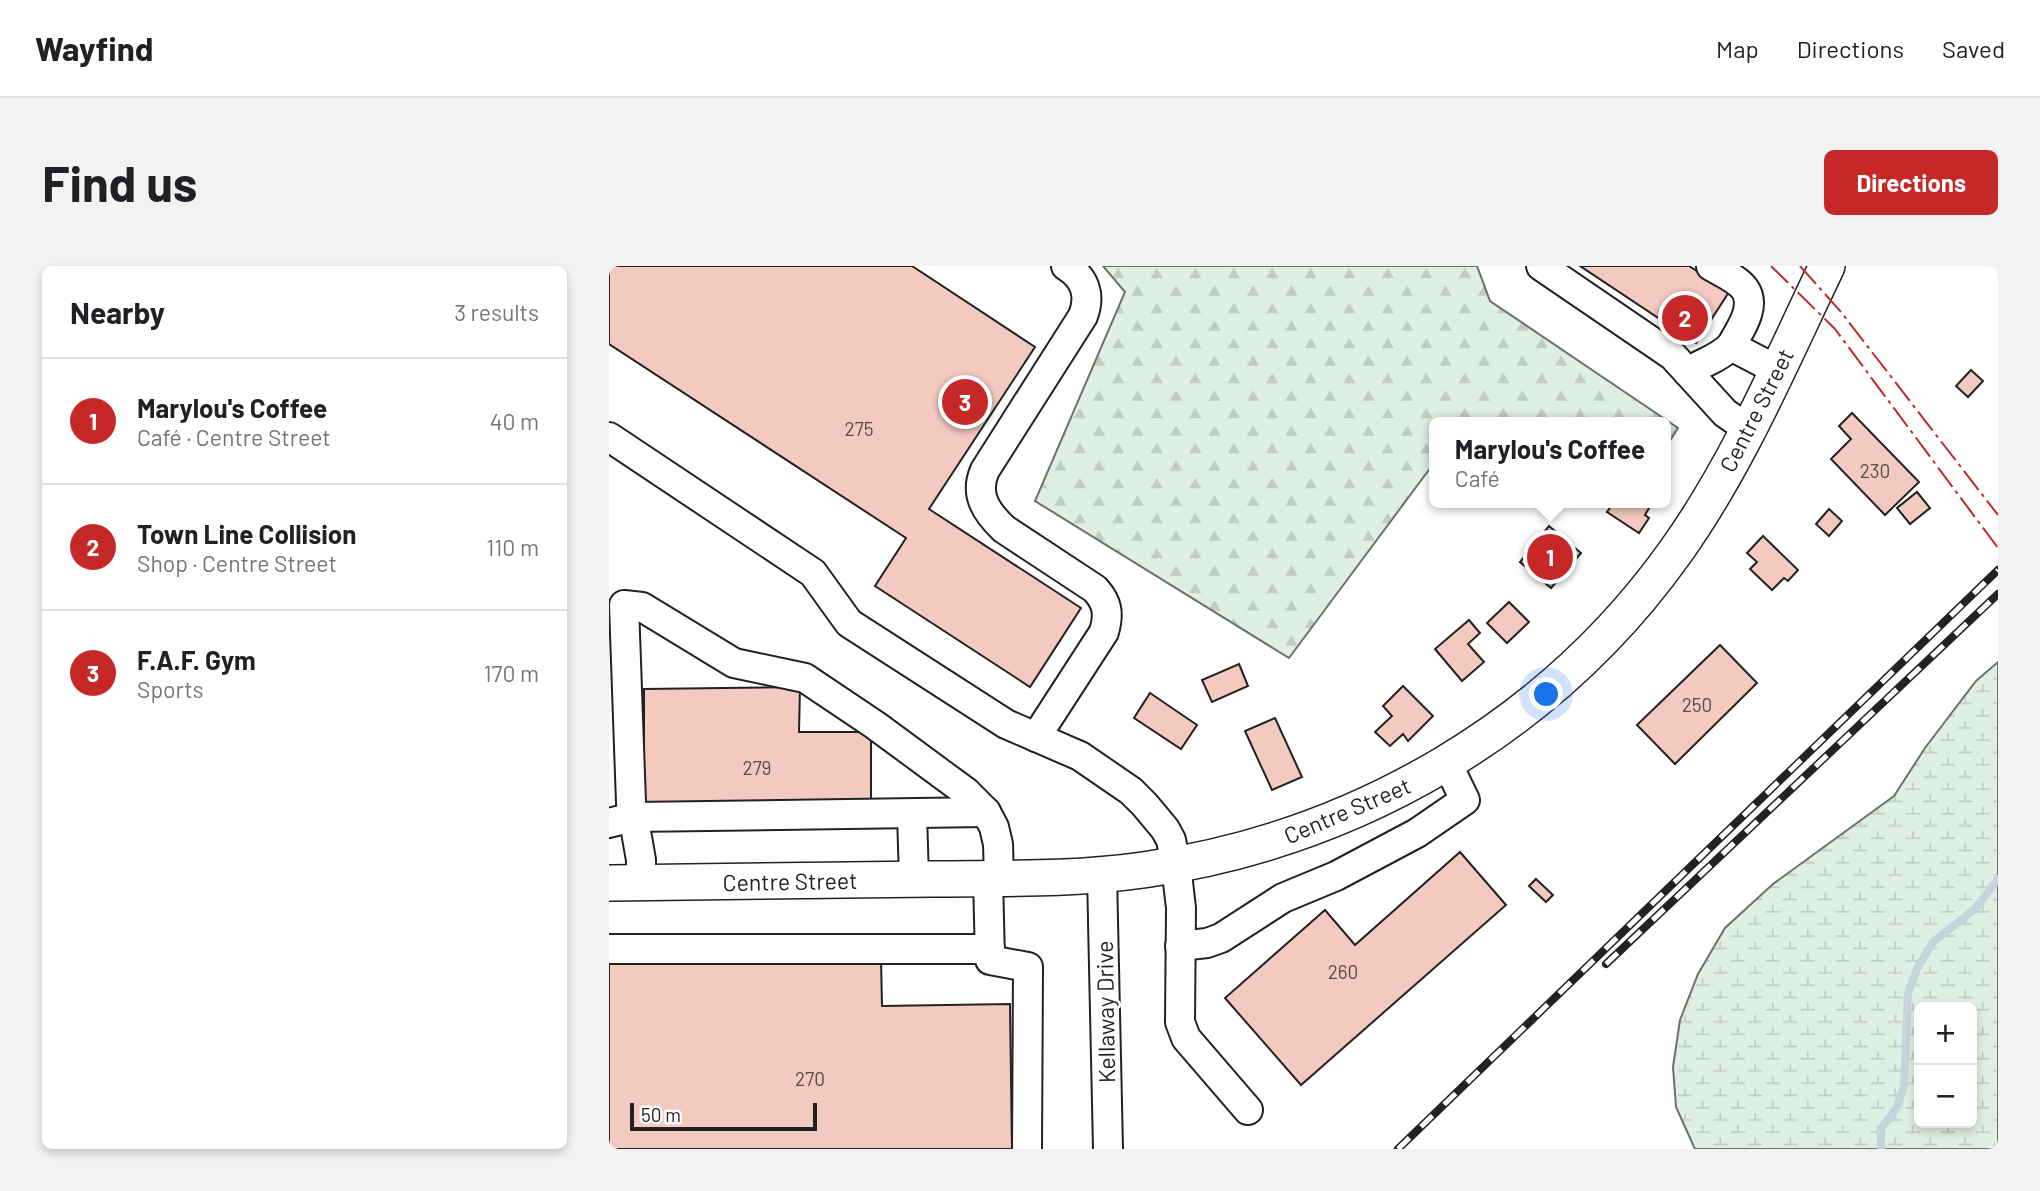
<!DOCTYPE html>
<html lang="en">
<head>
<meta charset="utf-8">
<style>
  :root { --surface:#fff; --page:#f2f2f2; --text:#202124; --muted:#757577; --line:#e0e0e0; --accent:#c62828 }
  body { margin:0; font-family:Barlow,sans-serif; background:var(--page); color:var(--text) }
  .controls { position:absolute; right:21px; bottom:21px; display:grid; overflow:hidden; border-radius:10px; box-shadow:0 4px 10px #0003 }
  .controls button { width:63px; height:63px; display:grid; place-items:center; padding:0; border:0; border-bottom:2px solid var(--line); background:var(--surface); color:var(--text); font:35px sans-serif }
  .scale { position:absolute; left:21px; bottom:18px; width:187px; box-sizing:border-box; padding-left:7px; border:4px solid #222; border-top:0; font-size:19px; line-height:24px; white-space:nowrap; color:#222; -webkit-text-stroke:5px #fff; paint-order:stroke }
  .you { position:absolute; left:938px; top:429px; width:24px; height:24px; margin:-18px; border:5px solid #fff; border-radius:50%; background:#1a73e8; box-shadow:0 0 0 10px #1a73e833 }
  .badge { display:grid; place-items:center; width:46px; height:46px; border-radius:50%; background:var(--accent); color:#fff; font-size:23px; font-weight:700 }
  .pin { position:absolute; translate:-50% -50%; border:4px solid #fff; box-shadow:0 2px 7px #0006 }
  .popup { position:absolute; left:820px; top:151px; width:242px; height:91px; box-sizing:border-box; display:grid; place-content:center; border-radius:10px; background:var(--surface); filter:drop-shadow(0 2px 5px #0005); font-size:23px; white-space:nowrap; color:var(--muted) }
  .popup b { font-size:26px; color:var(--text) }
  .popup::after { content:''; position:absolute; left:50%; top:100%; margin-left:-14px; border:14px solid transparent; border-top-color:var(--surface) }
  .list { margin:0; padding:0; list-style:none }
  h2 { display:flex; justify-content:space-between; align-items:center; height:91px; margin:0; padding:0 28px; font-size:30px }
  h2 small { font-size:23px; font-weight:400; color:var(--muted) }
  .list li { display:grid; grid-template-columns:46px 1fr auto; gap:21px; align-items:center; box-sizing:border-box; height:126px; padding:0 28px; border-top:2px solid var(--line) }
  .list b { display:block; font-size:26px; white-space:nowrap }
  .list p { margin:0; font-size:23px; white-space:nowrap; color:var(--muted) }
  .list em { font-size:23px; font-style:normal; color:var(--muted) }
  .map { position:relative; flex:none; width:1389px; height:883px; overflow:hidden; border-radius:10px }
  header { display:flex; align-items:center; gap:42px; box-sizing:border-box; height:98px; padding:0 35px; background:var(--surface); border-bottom:2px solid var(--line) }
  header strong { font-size:33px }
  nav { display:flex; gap:38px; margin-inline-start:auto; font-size:24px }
  .intro { display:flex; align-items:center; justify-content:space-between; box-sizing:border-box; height:168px; padding:0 42px }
  h1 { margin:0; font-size:49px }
  .button { padding:18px 32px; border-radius:10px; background:var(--accent); color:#fff; font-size:24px; font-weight:700 }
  main { display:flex; gap:42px; padding:0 42px }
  aside { flex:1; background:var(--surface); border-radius:10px; box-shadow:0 4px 10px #0003 }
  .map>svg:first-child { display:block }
  .forest { fill:url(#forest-firs); stroke:#6f6f6f; stroke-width:2 }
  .wetland { fill:url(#wetland-marsh); stroke:#6f6f6f; stroke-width:2; fill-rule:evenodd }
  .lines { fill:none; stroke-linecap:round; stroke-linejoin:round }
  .stream { stroke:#c7d3dd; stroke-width:8 }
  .building { fill:#f3c9c0; stroke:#222; stroke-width:2 }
  .minor-casing { stroke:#222; stroke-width:32 }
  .major-casing { stroke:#222; stroke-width:38 }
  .minor { stroke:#fff; stroke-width:28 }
  .major { stroke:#fff; stroke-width:35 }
  .rail-casing { stroke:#222; stroke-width:8 }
  .rail { stroke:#fff; stroke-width:5; stroke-dasharray:16; stroke-linecap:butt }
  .power { stroke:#c62828; stroke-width:2; stroke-dasharray:24 5 3.5 5; stroke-linecap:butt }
  .labels { text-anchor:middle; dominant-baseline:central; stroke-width:5; stroke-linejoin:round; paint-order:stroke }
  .number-label { font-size:19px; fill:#564c4a }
  .street-label { font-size:23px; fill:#222; stroke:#fff }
</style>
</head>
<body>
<header>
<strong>Wayfind</strong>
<nav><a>Map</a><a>Directions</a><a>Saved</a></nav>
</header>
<div class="intro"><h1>Find us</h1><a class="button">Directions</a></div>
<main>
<aside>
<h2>Nearby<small>3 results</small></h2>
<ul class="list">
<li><span class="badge">1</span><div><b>Marylou's Coffee</b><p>Café · Centre Street</p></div><em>40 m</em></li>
<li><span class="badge">2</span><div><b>Town Line Collision</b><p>Shop · Centre Street</p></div><em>110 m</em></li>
<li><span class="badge">3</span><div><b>F.A.F. Gym</b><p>Sports</p></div><em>170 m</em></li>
</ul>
</aside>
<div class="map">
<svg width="1389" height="883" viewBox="0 0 1389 883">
  <defs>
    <pattern id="forest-firs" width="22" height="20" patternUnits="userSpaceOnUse" patternTransform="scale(1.75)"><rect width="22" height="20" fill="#e0efe3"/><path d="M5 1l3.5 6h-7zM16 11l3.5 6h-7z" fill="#c0cdc2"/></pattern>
    <pattern id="wetland-marsh" width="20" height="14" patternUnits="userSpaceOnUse" patternTransform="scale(1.75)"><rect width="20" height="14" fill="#e0efe3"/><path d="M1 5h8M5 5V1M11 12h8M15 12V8" fill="none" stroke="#c0cdc2"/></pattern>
  </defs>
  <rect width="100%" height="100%" fill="#fff"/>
  <!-- forest -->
  <polygon class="forest" points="494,0 868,0 881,35 1069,162 1057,181 1056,156 825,156 825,197 680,392 426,235 516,26"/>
  <!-- wetland -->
  <path class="wetland" d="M1389 396V883H1086L1067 841 1064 801 1071 754 1089 708 1116 662 1164 618 1285 530 1316 482 1367 415ZM1310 741H1363V857H1310Z"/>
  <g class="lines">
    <!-- stream -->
    <polyline class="stream" points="1272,883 1272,863 1288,841 1295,820 1299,727 1308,703 1324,676 1367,642 1389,613"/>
  </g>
  <!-- building -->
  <g class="building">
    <polygon points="0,0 303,0 426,81 320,243 472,342 421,421 266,320 297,272 0,78"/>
    <polygon points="971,0 1080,0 1120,26 1087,77"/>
    <polygon points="1362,104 1374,115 1359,131 1347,120"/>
    <polygon points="1243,147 1310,216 1276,249 1222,193 1242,173 1230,160"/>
    <polygon points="1308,226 1321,242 1301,258 1288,242"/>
    <polygon points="1004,237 1043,237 1036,249 1040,252 1030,267 998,246"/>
    <polygon points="1220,243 1233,255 1220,270 1207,258"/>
    <polygon points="940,260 972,287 942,322 911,296"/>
    <polygon points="1154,270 1189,304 1179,315 1175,312 1163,324 1141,303 1148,296 1138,287"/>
    <polygon points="900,336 920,356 898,377 878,357"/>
    <polygon points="860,354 871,367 859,378 875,396 853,415 826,383"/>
    <polygon points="1111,379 1148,417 1066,498 1028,459"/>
    <polygon points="630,398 639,420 603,436 593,414"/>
    <polygon points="794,420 824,450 799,475 794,468 781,480 766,466 783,450 774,440"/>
    <polygon points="191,421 190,466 262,466 262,535 35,537 35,423"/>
    <polygon points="541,427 588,459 572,483 525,452"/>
    <polygon points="666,452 693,511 663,524 636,465"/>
    <polygon points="851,586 897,639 692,819 616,732 716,644 746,679"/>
    <polygon points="927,613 944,629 937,636 920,620"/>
    <polygon points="272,692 273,740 401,738 403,883 0,883 0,696"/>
  </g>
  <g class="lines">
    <!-- minor casing -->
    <g class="minor-casing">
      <g id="minor">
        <polyline points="932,0 1064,90 1116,147 1139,163"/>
        <path d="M1102 0C1112 6 1128 13 1135 22 1149 40 1130 65 1122 80L1168 104"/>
        <path d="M1079 106C1094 96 1109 93 1122 80"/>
        <polyline points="0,171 204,307 240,357 397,458 471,490 522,525 536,539 556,563 562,574 567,599 572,642 571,756 577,772 639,844"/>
        <path d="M427 471 495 366C500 348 499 337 486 323L395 263C377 246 365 228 376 204L474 50C482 29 476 12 457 0"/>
        <polyline points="303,548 305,613"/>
        <polyline points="0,557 24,551 377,546"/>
        <polyline points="493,609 499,883"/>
        <polyline points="379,612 381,694 419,701 418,883"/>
        <polyline points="32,616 32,594 22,537 15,339 33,341 125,397 196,412 266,459 357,526 377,546 385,561 389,578 390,612"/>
        <polyline points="571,680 598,677 612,672 674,632 727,610 808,567 856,534 838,497"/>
        <polyline points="0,683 381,683"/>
      </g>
    </g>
    <!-- major casing -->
    <g class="major-casing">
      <path id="major" d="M0 617C108 616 216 614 323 613 393 612 464 614 534 604 746 574 942 461 1067 285 1129 198 1172 96 1218 0"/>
    </g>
    <!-- minor -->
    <use href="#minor" class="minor"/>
    <!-- major -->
    <use href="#major" class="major"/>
    <!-- rail casing -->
    <g class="rail-casing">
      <g id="rail">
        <polyline points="997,698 1389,328"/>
        <polyline points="789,883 1389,304"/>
      </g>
    </g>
    <!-- rail -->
    <use href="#rail" class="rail"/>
    <!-- power -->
    <g class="power">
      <polyline points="1162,0 1226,63 1389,282"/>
      <polyline points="1191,0 1232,46 1389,249"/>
    </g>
  </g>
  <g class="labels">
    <!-- number labels -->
    <g class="number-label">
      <text x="250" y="162">275</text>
      <text x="1266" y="204">230</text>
      <text x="1088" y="438">250</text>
      <text x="148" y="501">279</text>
      <text x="734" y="705">260</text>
      <text x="201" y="812">270</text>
    </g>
    <!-- street labels -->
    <g class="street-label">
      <text transform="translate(1147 144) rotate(-63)">Centre Street</text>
      <text transform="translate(738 544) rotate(-23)">Centre Street</text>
      <text transform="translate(181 615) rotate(-1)">Centre Street</text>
      <text transform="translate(496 746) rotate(-91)">Kellaway Drive</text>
    </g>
  </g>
</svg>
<div class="controls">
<button>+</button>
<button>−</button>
</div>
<div class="scale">50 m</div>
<div class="you"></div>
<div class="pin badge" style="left:941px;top:291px">1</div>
<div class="popup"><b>Marylou's Coffee</b>Café</div>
<div class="pin badge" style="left:1076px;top:52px">2</div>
<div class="pin badge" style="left:356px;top:136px">3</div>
</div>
</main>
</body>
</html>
